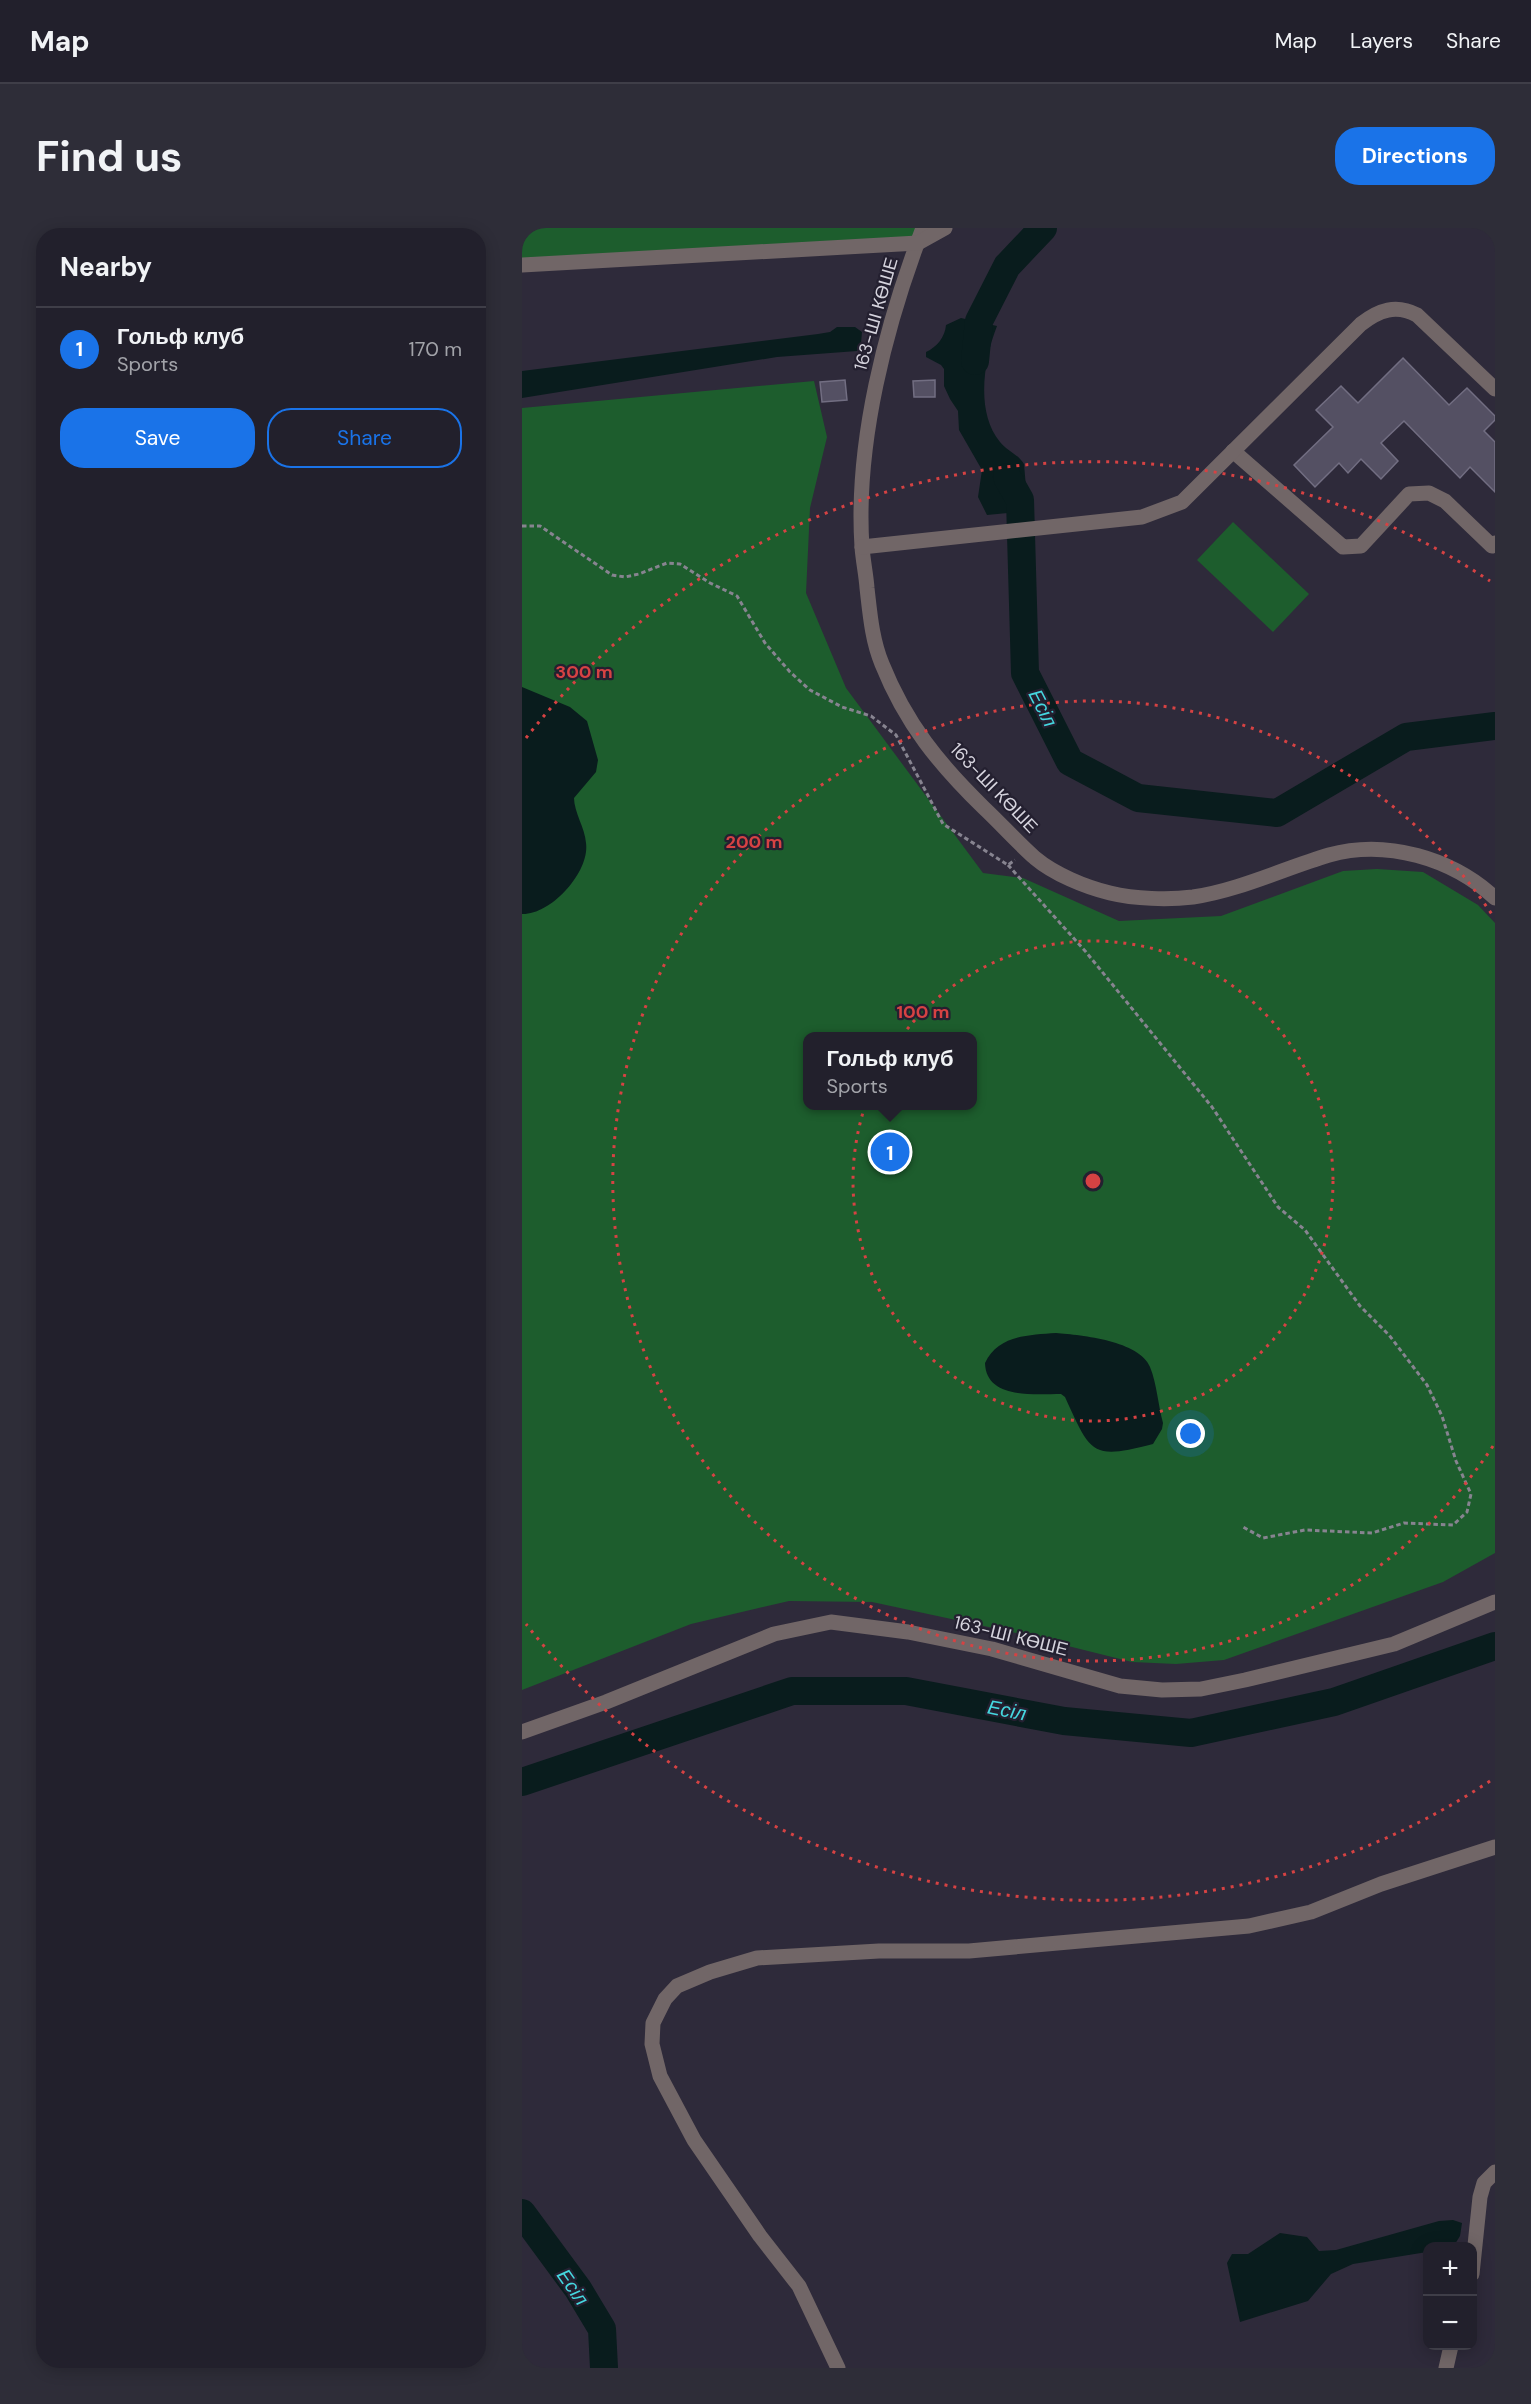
<!DOCTYPE html>
<html lang="en">
<head>
<meta charset="utf-8">
<style>
  :root { --surface:#22202c; --page:#2e2d38; --text:#f1f3f6; --muted:#a2a3a9; --line:#3f3e48; --accent:#1a73e8 }
  body { margin:0; font-family:"DM Sans",sans-serif; background:var(--page); color:var(--text) }
  .controls { position:absolute; right:18px; bottom:18px; display:grid; overflow:hidden; border-radius:12px; box-shadow:0 3px 15px #0003 }
  .controls button { width:54px; height:54px; display:grid; place-items:center; padding:0; border:0; border-bottom:2px solid var(--line); background:var(--surface); color:var(--text); font:30px sans-serif }
  .you { position:absolute; left:669px; top:1206px; width:21px; height:21px; margin:-15px; border:4px solid #fff; border-radius:50%; background:#1a73e8; box-shadow:0 0 0 9px #1a73e833 }
  .badge { display:grid; place-items:center; width:39px; height:39px; border-radius:50%; background:var(--accent); color:#fff; font-size:20px; font-weight:700 }
  .pin { position:absolute; translate:-50% -50%; border:3px solid #fff; box-shadow:0 2px 6px #0006 }
  .popup { position:absolute; left:281px; top:804px; width:174px; height:78px; box-sizing:border-box; display:grid; place-content:center; border-radius:12px; background:var(--surface); filter:drop-shadow(0 2px 4px #0005); font-size:20px; white-space:nowrap; color:var(--muted) }
  .popup b { font-size:22px; color:var(--text) }
  .popup::after { content:''; position:absolute; left:50%; top:100%; margin-left:-12px; border:12px solid transparent; border-top-color:var(--surface) }
  .list { margin:0; padding:0; list-style:none }
  h2 { display:flex; justify-content:space-between; align-items:center; height:78px; margin:0; padding:0 24px; font-size:26px }
  h2 small { font-size:20px; font-weight:400; color:var(--muted) }
  .list li { display:grid; grid-template-columns:39px 1fr auto; gap:18px; align-items:center; box-sizing:border-box; height:84px; padding:0 24px; border-top:2px solid var(--line) }
  .list b { display:block; font-size:22px; white-space:nowrap }
  .list p { margin:0; font-size:20px; white-space:nowrap; color:var(--muted) }
  .list em { font-size:20px; font-style:normal; color:var(--muted) }
  .actions { display:flex; gap:12px; padding:18px 24px }
  .actions a { flex:1; padding:14px 0; border:2px solid var(--accent); border-radius:24px; text-align:center; font-size:21px; color:var(--accent) }
  .actions .main { background:var(--accent); color:#fff }
  .map { position:relative; flex:none; width:973px; height:2140px; overflow:hidden; border-radius:24px }
  header { display:flex; align-items:center; gap:36px; box-sizing:border-box; height:84px; padding:0 30px; background:var(--surface); border-bottom:2px solid var(--line) }
  header strong { font-size:28px }
  nav { display:flex; gap:33px; margin-inline-start:auto; font-size:21px }
  .intro { display:flex; align-items:center; justify-content:space-between; box-sizing:border-box; height:144px; padding:0 36px }
  h1 { margin:0; font-size:42px }
  .button { padding:15px 27px; border-radius:24px; background:var(--accent); color:#fff; font-size:21px; font-weight:700 }
  main { display:flex; gap:36px; padding:0 36px }
  aside { flex:1; background:var(--surface); border-radius:24px; box-shadow:0 3px 15px #0003 }
  .map>svg:first-child { display:block }
  .green { fill:#1d5d2d; fill-rule:evenodd }
  .water { fill:#091c1d }
  .lines { fill:none; stroke-linecap:round; stroke-linejoin:round }
  .river { stroke:#091c1d; stroke-width:28 }
  .building { fill:#545063; stroke:#726e82; stroke-width:1.5 }
  .path { stroke:#878490; stroke-width:3; stroke-dasharray:4.5 3; stroke-linecap:butt }
  .minor { stroke:#716667; stroke-width:15 }
  .ring { fill:none; stroke:#d64243; stroke-width:3; stroke-dasharray:3 6 }
  .labels { text-anchor:middle; dominant-baseline:central; stroke-width:4.5; stroke-linejoin:round; paint-order:stroke }
  .street-label { font-size:18px; fill:#d5d3dd; stroke:#242030 }
  .water-label { font-size:20px; font-style:italic; fill:#45d7df; stroke:#242030 }
  .centre { fill:#d64243; stroke:#242030; stroke-width:3 }
  .ring-label { font-size:18px; text-anchor:middle; font-weight:bold; fill:#d64243; stroke:#242030; stroke-width:4.5; stroke-linejoin:round; paint-order:stroke }
</style>
</head>
<body>
<header>
<strong>Map</strong>
<nav><a>Map</a><a>Layers</a><a>Share</a></nav>
</header>
<div class="intro"><h1>Find us</h1><a class="button">Directions</a></div>
<main>
<aside>
<h2>Nearby<small></small></h2>
<ul class="list">
<li><span class="badge">1</span><div><b>Гольф клуб</b><p>Sports</p></div><em>170 m</em></li>
</ul>
<div class="actions"><a class="main">Save</a><a>Share</a></div>
</aside>
<div class="map">
<svg width="973" height="2140" viewBox="0 0 973 2140">
  <rect width="100%" height="100%" fill="#2e2a3a"/>
  <!-- green -->
  <g class="green">
    <polygon points="0,0 400,0 396,15 0,37"/>
    <path d="M292 153 305 209 288 280 284 365 324 460 461 645 501 650 597 693 699 688 821 643 855 641 901 644 956 677 973 695V1325L921 1354 702 1432 654 1436 610 1434 490 1404 350 1374 267 1373 169 1396 0 1462V180ZM286 808H451V878H286Z"/>
    <polygon points="711,294 787,366 751,404 675,332"/>
  </g>
  <!-- water -->
  <g class="water">
    <path d="M439 90 475 98C462 131 453 184 478 214 485 223 496 226 502 236L506 283 465 287 456 269 460 242 437 202 436 183 428 171 422 158V141L419 137 404 129V124C415 119 423 109 424 97Z"/>
    <polygon points="315,99 333,99 340,104 339,115 335,123 255,129 0,170 0,143 296,106 308,104"/>
    <path d="M0 459 48 479 65 493 76 532 74 544 52 570C52 584 63 600 64 615 68 644 29 687 0 686Z"/>
    <path d="M534 1105C560 1107 618 1113 628 1139 635 1156 636 1177 641 1195L640 1201 631 1216C569 1232 569 1226 543 1169L539 1166C514 1166 464 1172 463 1135 476 1107 507 1107 534 1105Z"/>
    <polygon points="931,1992 940,1995 938,2008 933,2016 906,2018 905,2024 831,2036 809,2046 786,2073 718,2094 705,2035 710,2026 726,2026 758,2005 785,2009 797,2023 814,2022 917,1993"/>
  </g>
  <g class="lines">
    <!-- river -->
    <g class="river">
      <polyline points="453,133 457,93 485,38 521,0"/>
      <polyline points="485,249 498,272 503,445 548,534 616,570 755,585 884,509 973,498"/>
      <polyline points="0,1554 270,1463 384,1463 542,1493 669,1505 812,1474 973,1418"/>
      <polyline points="0,1985 56,2061 80,2101 82,2140"/>
    </g>
  </g>
  <!-- building -->
  <g class="building">
    <polygon points="881,130 927,177 945,160 973,188 973,192 962,203 973,214 973,264 948,239 938,250 882,193 859,215 876,233 859,251 839,231 826,245 817,235 793,259 772,237 811,199 794,182 819,158 836,175"/>
    <polygon points="323,152 325,172 300,174 298,154"/>
    <polygon points="413,152 413,169 392,169 391,153"/>
  </g>
  <g class="lines">
    <!-- path -->
    <g class="path">
      <polyline points="0,298 18,298 90,347 103,349 117,346 145,335 158,336 188,355 215,368 243,415 268,444 288,462 320,479 349,488 374,507 421,596 486,637 493,632"/>
      <polyline points="486,637 564,724 690,879 756,979 783,1002 838,1078 867,1107 905,1157 920,1188 934,1233 949,1266 945,1284 931,1297 882,1295 850,1305 783,1302 741,1310 721,1299"/>
    </g>
    <!-- minor -->
    <g class="minor">
      <path d="M401 0C364 96 333 215 340 319 341 333 344 346 345 360 348 386 350 412 360 436 384 496 417 536 462 580 479 596 495 614 513 630 532 646 563 659 588 665 613 671 646 672 671 669 718 662 763 640 807 627 864 611 930 630 973 670"/>
      <polyline points="0,37 396,15 423,0"/>
      <polyline points="711,223 821,319 839,318 887,266 907,265 923,273 970,318 973,315"/>
      <path d="M340 319 620 289 660 274 839 96C857 82 874 76 895 87L973 161"/>
      <polyline points="0,1504 84,1474 252,1406 309,1394 386,1404 470,1421 598,1458 640,1462 679,1461 723,1452 872,1416 973,1374"/>
      <polyline points="950,2046 958,1969 962,1955 973,1944"/>
      <polyline points="316,2140 277,2058 238,2008 172,1912 138,1848 130,1816 131,1795 143,1771 155,1758 188,1744 235,1730 357,1723 447,1723 727,1698 789,1684 859,1656 973,1619"/>
      <polyline points="924,2140 929,2118"/>
    </g>
  </g>
  <!-- distance rings -->
  <g class="ring">
    <circle cx="571" cy="953" r="240"/>
    <path d="M971 1218A480 480 0 1 1 971 688"/>
    <path d="M968 1553A720 720 0 0 1 4 1396M4 510A720 720 0 0 1 968 353"/>
  </g>
  <g class="labels">
    <!-- street labels -->
    <g class="street-label">
      <text transform="translate(354 86) rotate(-74)">163-ШІ КӨШЕ</text>
      <text transform="translate(472 560) rotate(46)">163-ШІ КӨШЕ</text>
      <text transform="translate(489 1408) rotate(14)">163-ШІ КӨШЕ</text>
    </g>
    <!-- water labels -->
    <g class="water-label">
      <text transform="translate(521 480) rotate(63)">Есіл</text>
      <text transform="translate(485 1482) rotate(11)">Есіл</text>
      <text transform="translate(51 2059) rotate(55)">Есіл</text>
    </g>
  </g>
  <circle cx="571" cy="953" r="9" class="centre"/>
  <g class="ring-label">
    <text x="62" y="450">300 m</text>
    <text x="232" y="620">200 m</text>
    <text x="401" y="790">100 m</text>
  </g>
</svg>
<div class="controls">
<button>+</button>
<button>−</button>
</div>
<div class="you"></div>
<div class="pin badge" style="left:368px;top:924px">1</div>
<div class="popup"><b>Гольф клуб</b>Sports</div>
</div>
</main>
</body>
</html>
